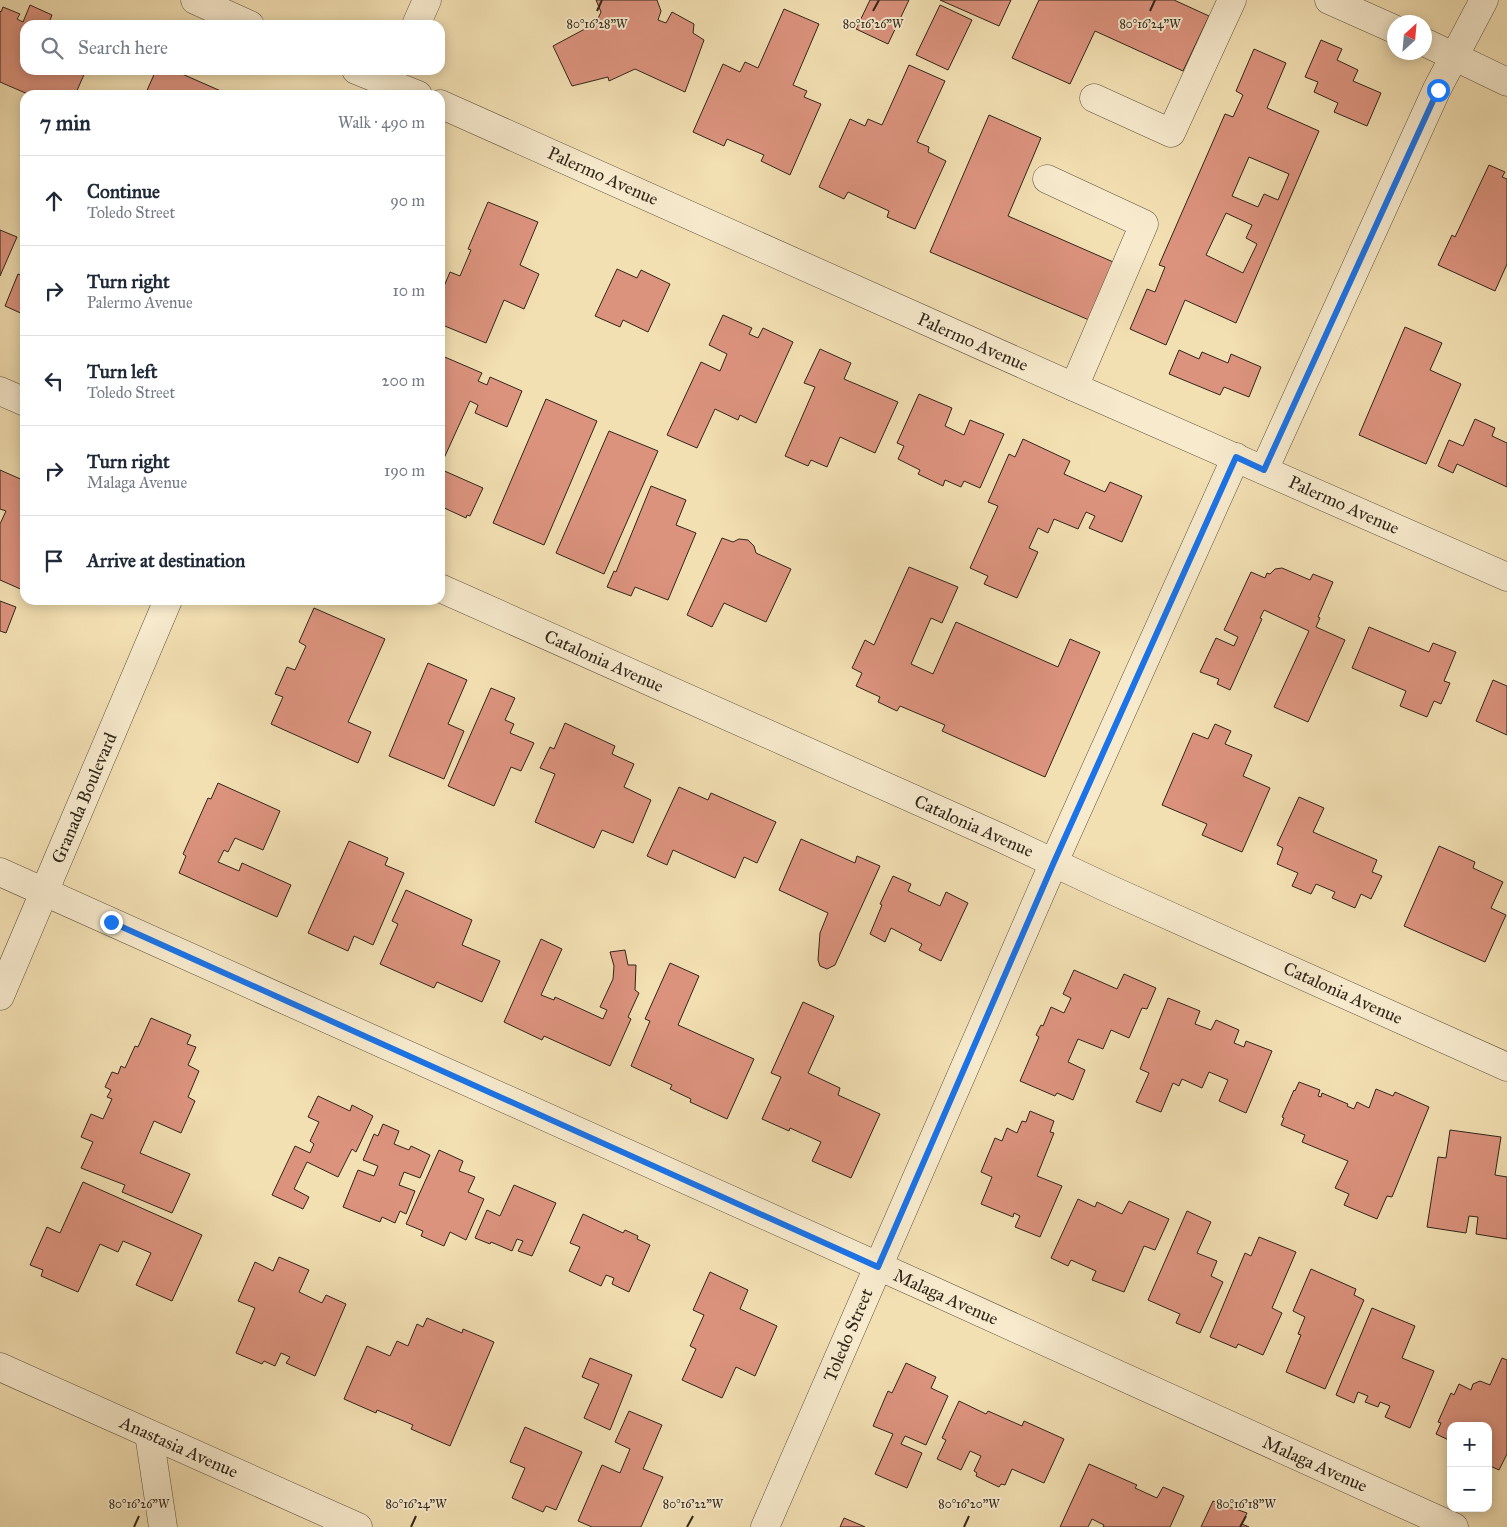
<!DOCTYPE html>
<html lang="en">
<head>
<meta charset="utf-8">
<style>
  :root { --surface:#fff; --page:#f2f2f3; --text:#1f2937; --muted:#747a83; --line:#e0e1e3 }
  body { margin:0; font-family:"IM FELL Great Primer",serif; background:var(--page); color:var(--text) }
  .controls { position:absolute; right:15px; bottom:15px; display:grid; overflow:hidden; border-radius:10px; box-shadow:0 2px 12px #0003 }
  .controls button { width:45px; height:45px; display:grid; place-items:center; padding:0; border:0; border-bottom:1px solid var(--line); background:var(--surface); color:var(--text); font:25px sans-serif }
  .compass { position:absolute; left:1387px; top:15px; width:45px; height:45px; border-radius:50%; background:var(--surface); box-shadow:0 2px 12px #0003; rotate:26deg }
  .stop { position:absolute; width:15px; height:15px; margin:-11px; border:4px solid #1a73e8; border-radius:50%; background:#fff }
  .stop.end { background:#1a73e8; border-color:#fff; box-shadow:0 1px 5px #0008 }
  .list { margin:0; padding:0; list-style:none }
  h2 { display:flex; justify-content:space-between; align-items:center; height:65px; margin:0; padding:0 20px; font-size:21px }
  h2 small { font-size:16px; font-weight:400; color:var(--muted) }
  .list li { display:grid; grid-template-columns:32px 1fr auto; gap:15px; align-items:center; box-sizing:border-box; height:90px; padding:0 20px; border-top:1px solid var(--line) }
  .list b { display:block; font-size:19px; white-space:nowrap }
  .list p { margin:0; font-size:16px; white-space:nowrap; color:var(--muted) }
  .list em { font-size:16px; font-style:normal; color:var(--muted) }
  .icon { flex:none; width:28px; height:28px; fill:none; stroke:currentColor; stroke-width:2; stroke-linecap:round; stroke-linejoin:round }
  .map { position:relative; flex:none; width:1507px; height:1527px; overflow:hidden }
  .search { position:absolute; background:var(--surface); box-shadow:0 2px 12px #0003; left:20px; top:20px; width:425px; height:55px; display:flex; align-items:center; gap:12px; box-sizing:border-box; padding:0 18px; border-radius:15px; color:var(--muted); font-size:19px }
  .panel { position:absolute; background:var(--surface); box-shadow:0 2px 12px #0003; left:20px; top:90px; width:425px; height:515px; border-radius:15px }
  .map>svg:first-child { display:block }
  .building { fill:#dc937e; stroke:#302619; fill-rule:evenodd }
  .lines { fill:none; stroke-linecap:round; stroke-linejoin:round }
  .minor-casing { stroke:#60543f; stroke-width:29 }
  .minor { stroke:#f7eacd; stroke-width:28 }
  .route { stroke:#1a73e8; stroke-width:6 }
  .ticks { fill:none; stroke:#302619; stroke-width:2 }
  .labels { text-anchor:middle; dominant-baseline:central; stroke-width:4; stroke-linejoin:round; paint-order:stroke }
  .street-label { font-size:18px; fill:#302619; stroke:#f7eacd }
  .ticks-label { font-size:12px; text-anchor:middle; fill:#302619; stroke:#f7eacd; stroke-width:4; stroke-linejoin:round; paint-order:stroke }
</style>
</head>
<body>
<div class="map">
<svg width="1507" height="1527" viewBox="0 0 1507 1527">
  <rect width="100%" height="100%" fill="#f2dfb2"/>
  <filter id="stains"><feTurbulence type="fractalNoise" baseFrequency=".004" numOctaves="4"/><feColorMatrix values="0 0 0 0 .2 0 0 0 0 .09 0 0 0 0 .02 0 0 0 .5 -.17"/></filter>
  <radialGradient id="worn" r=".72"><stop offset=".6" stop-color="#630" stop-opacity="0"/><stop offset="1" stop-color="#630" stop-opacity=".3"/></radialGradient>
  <!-- building -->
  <g class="building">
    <polygon points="596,0 657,0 661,11 658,20 666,23 672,12 694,24 693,33 704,40 685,92 635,69 609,81 608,77 572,86 553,46 596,23 601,12"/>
    <polygon points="870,0 909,0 888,44 856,29"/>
    <polygon points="940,0 1011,0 999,26"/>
    <polygon points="1039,0 1174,0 1209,16 1183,71 1095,31 1070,84 1012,58"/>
    <polygon points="30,5 52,15 48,25 25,25 25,70 86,70 75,95 30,95 0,82 0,11 1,12 3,7 20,14 17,19 23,22"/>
    <polygon points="940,5 972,20 948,70 916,55"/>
    <polygon points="784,9 819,24 793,85 807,91 804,97 821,104 790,175 761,161 764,155 727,139 724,146 693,132 723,64 740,72 745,62 758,68"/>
    <polygon points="1321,40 1342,49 1337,60 1358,70 1353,81 1381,93 1367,126 1334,112 1338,103 1314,92 1318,82 1305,77"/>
    <path d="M1254 49 1286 63 1267 108 1319 131 1236 323 1185 300 1166 345 1130 329 1147 289 1155 292 1165 267 1159 265 1225 114 1233 117 1243 95 1236 91ZM1249 157 1289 174 1278 200 1264 194 1258 207 1232 196ZM1226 213 1252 225 1246 238 1257 244 1243 273 1206 255Z"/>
    <polygon points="909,65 945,81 917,142 929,147 928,152 946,161 915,229 887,217 889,211 848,192 844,199 819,187 850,119 865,126 868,119 882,125"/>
    <polygon points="156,70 173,70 230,95 145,95"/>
    <polygon points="989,115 1041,138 1008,216 1120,265 1096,323 930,252"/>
    <polygon points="1489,165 1505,172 1502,177 1507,179 1507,264 1495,291 1438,265 1452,235 1455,237"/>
    <polygon points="488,202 538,222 520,265 539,274 524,309 504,300 486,343 440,324 440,296 450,272 460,276 471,250 468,249"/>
    <polygon points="0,230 17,237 0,276"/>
    <polygon points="617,269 637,278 641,270 670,284 648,332 623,320 620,327 595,316"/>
    <polygon points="18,274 25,277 25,315 5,306"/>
    <polygon points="723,315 752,328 749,334 758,338 763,328 793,342 756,423 740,415 738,420 715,409 697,448 667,435 701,362 720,371 727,354 709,345"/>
    <polygon points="1405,327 1442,343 1430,370 1461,384 1426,464 1359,435"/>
    <polygon points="820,349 851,363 844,379 898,402 875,453 840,437 827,467 811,460 808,466 785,456 815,387 804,383"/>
    <polygon points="1179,350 1199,359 1202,352 1228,363 1231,354 1261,367 1249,397 1224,387 1220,395 1169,374"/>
    <polygon points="440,355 482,373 478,381 487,385 490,377 522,391 507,427 475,413 478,405 470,401 440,467"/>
    <polygon points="919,394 952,408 945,426 964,435 970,420 1004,434 980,488 964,481 961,487 945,480 943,486 918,474 920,470 898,459 904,446 897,443"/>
    <polygon points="546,399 597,421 544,545 493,523"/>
    <polygon points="1475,419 1495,428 1492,436 1507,443 1507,487 1457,464 1453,473 1438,466 1449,440 1463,446"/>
    <polygon points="609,431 658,451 604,574 556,553"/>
    <polygon points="1023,439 1070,461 1064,474 1105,492 1110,482 1142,496 1122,542 1089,528 1095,516 1086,512 1078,529 1054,519 1048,533 1038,528 1029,548 1038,552 1017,598 984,584 988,576 970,568 998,506 988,502 1009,454 1015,457"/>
    <polygon points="440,469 483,488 470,516 467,515 466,518 440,506"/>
    <polygon points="0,470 25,481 25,591 0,580 0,524 6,511 0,509"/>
    <polygon points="651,486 686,500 676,525 696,533 668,600 635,587 631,596 607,587 614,571 616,572"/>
    <polygon points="722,538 733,542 739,539 748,540 754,546 756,553 791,569 766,622 724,603 712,627 687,615"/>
    <polygon points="909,567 958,587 942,623 931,618 911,664 933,674 956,622 1058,667 1070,639 1100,652 1045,777 942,731 945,725 900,706 897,711 878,702 880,697 856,686 862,673 852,668 865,640 874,645"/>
    <polygon points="1282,568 1310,580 1313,574 1333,582 1318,617 1320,618 1316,627 1345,640 1308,722 1274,707 1309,631 1264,610 1260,618 1262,619 1230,690 1217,684 1219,679 1200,672 1216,638 1234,646 1238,637 1224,630 1251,572 1265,578 1267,573 1270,574 1275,569"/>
    <polygon points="0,601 16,607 6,633 0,631"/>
    <polygon points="314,608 385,639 348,722 371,732 358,763 271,724 283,697 275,694 287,667 295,670 306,646 299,642"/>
    <polygon points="1369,627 1429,652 1433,643 1456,652 1444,681 1450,683 1441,704 1434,701 1427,717 1400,706 1406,691 1352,668"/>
    <polygon points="428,663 467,680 448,724 464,731 444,779 389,756"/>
    <polygon points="1493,680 1507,686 1507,735 1476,721"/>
    <polygon points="491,688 515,698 505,720 514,724 510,733 534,743 521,771 511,767 494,806 448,786"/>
    <polygon points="565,723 615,746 612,754 634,764 624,787 651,800 633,843 602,830 594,848 535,822 555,774 540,768 550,747 554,749"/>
    <polygon points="1215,724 1231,731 1225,744 1252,755 1243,776 1270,788 1242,852 1202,835 1207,824 1162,805 1193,733 1208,739"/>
    <polygon points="218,783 280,811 263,850 235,838 228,852 224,850 218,862 239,871 242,863 291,885 277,917 179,873 186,856 183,854 208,798 211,799"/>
    <polygon points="679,787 708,800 711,793 776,822 757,863 744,857 735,878 673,850 667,865 647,856"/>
    <polygon points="1299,797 1324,808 1313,832 1377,860 1372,872 1382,876 1371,899 1361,894 1355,908 1332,898 1335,892 1316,884 1311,894 1292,886 1298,873 1277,864 1283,848 1277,845"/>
    <polygon points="801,839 855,863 857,856 880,866 835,965 827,969 820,966 818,960 820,933 828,913 779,890"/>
    <polygon points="349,841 388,858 385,865 404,873 373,945 354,936 348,951 308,933"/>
    <polygon points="1439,846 1475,862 1473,868 1503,882 1491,908 1506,915 1485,962 1404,926"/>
    <polygon points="893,876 911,884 908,891 940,906 946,892 968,903 941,961 919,950 922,944 891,928 885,942 870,934 882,905 880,904"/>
    <polygon points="406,890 472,920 462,945 500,961 482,1002 437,982 434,988 380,964 398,924 392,921"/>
    <polygon points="541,939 562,949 541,995 554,1000 555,997 603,1019 607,1010 600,1007 613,979 614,966 610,952 625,950 628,965 636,965 635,990 639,993 628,1017 631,1019 610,1066 544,1036 542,1040 504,1022"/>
    <polygon points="670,963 699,976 678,1025 754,1059 727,1119 690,1102 691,1099 670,1089 672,1085 631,1066 650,1021 645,1019"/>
    <polygon points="1074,970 1117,989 1124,974 1156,988 1147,1009 1142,1008 1129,1038 1111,1030 1103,1049 1078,1039 1068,1062 1085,1070 1073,1100 1057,1093 1055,1096 1020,1081 1039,1037 1036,1035 1041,1025 1043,1026 1051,1007 1064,1013 1071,998 1063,994"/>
    <polygon points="1168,998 1200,1011 1195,1024 1211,1030 1216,1020 1239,1030 1234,1043 1244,1047 1246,1041 1272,1051 1246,1113 1219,1101 1228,1080 1209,1072 1202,1088 1182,1079 1179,1086 1173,1083 1161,1112 1136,1102 1149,1073 1140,1069"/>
    <polygon points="803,1002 834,1016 808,1073 840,1088 838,1095 880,1114 851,1178 812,1161 821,1142 790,1128 789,1131 762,1119 781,1077 771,1073"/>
    <polygon points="151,1018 191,1035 187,1044 196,1047 188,1065 199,1071 188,1097 195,1101 181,1133 154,1121 140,1153 190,1174 172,1213 122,1192 125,1185 81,1168 93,1142 81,1137 91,1114 103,1119 112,1099 107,1097 111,1090 105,1087 112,1072 118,1074 121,1066 125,1068 135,1046 138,1047"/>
    <polygon points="1299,1082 1320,1090 1318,1096 1321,1097 1322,1093 1348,1104 1347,1106 1354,1109 1357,1102 1369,1108 1376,1089 1393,1096 1395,1092 1429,1107 1392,1197 1387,1196 1377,1219 1344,1205 1349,1194 1335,1188 1348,1161 1302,1142 1305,1135 1281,1125 1284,1118 1282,1117 1294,1090 1295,1091"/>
    <polygon points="318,1096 350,1111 352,1105 373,1116 356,1152 352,1149 338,1177 307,1162 294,1189 309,1197 303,1209 272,1195 295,1146 310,1153 314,1144 310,1141 319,1122 308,1117"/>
    <polygon points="1030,1111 1054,1121 1050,1132 1054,1133 1037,1176 1062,1186 1040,1237 1015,1227 1020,1216 1014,1213 1013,1217 981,1204 992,1177 981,1172 995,1138 1002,1141 1007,1128 1017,1133 1022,1121 1026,1122"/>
    <polygon points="383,1124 399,1131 394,1144 409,1150 411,1146 430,1155 420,1178 404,1172 399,1185 415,1191 406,1214 400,1211 395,1223 382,1217 380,1222 343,1207 358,1170 374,1176 378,1166 363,1160 374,1134 378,1136"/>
    <polygon points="1450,1130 1501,1137 1495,1175 1507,1177 1507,1239 1476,1234 1478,1217 1469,1216 1466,1233 1427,1227 1438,1157 1446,1158"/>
    <polygon points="439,1150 463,1161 459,1171 475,1177 468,1192 484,1199 466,1240 450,1232 444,1246 421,1236 423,1231 406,1224"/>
    <polygon points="83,1182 202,1235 172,1301 136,1285 151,1253 123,1241 118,1252 100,1244 78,1292 41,1276 43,1270 30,1265 47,1227 60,1233"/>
    <polygon points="514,1185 556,1203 532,1256 518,1251 523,1241 517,1239 512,1251 491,1242 490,1244 475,1238 487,1210 500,1216"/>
    <polygon points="1078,1199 1095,1207 1097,1202 1122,1214 1129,1201 1169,1219 1155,1250 1144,1246 1124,1292 1092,1280 1096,1271 1071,1260 1068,1266 1051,1258"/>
    <polygon points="1187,1211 1211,1222 1197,1253 1217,1261 1211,1276 1223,1282 1200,1333 1176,1323 1180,1314 1148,1300"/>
    <polygon points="583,1214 623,1233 625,1230 638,1236 637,1239 650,1245 629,1292 612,1284 614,1278 606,1275 601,1286 569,1271 580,1247 570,1243"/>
    <polygon points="1259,1237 1296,1252 1272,1308 1282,1313 1263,1355 1238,1344 1236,1348 1210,1337 1245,1253 1251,1256"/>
    <polygon points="279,1257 309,1270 299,1292 322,1303 326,1295 346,1304 315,1376 286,1363 290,1357 281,1353 275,1366 264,1361 262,1364 236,1353 255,1308 238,1301 255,1262 273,1271"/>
    <polygon points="1311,1269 1356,1289 1354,1295 1364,1300 1325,1389 1286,1372 1301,1335 1298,1334 1305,1317 1293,1311"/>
    <polygon points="710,1272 748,1290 740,1309 777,1326 755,1376 736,1367 722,1398 682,1380 696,1349 690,1346 704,1315 693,1310"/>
    <polygon points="1372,1308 1415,1326 1402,1358 1434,1371 1410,1428 1385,1417 1390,1406 1380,1402 1378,1407 1365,1402 1368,1396 1358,1392 1354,1403 1336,1395"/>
    <polygon points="427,1318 462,1333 463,1329 494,1342 450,1446 411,1429 413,1425 406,1422 377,1410 376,1413 344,1399 367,1346 390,1356 397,1341 408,1346 417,1324 423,1327"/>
    <polygon points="590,1358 632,1375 610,1430 584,1418 599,1384 582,1377"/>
    <polygon points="1502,1358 1507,1360 1507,1454 1499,1470 1488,1465 1488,1426 1451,1426 1451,1441 1436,1434 1441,1423 1438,1422 1451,1393 1454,1395 1459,1384 1471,1390 1473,1384 1480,1381 1490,1385"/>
    <polygon points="906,1363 936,1377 931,1388 948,1396 926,1445 905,1436 901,1444 922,1453 907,1488 875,1474 893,1434 873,1426 888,1391 892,1393"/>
    <polygon points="959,1401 986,1414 988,1411 1022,1426 1024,1421 1064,1439 1044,1483 1012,1469 1005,1485 1001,1484 999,1487 976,1476 977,1473 974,1471 981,1456 970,1451 961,1470 937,1459 946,1440 942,1438"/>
    <polygon points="629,1411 662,1425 643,1469 663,1477 641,1527 592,1527 578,1521 602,1465 620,1473 630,1449 615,1442"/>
    <polygon points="525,1427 582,1452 556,1510 546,1506 543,1512 512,1498 525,1468 510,1462"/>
    <polygon points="1089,1464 1137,1485 1135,1488 1157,1498 1163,1487 1184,1496 1170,1527 1103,1527 1104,1525 1092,1519 1088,1527 1060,1527"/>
    <polygon points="1213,1501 1247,1513 1242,1524 1249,1527 1201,1527"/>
    <polygon points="844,1518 863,1526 865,1527 840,1527"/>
  </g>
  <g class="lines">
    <!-- minor casing -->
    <g class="minor-casing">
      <g id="minor">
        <polyline points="195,0 250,25"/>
        <polyline points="1329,0 1394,29"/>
        <polyline points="416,25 427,0"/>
        <polyline points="1424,42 1507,82"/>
        <polyline points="356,70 418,95"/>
        <polyline points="1094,98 1171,133 1232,0"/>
        <polyline points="440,104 1074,387 1507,577"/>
        <polyline points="1047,179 1144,224 1074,387"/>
        <polyline points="0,391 25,402"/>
        <polyline points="1264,470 1437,89 1484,0"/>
        <polyline points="440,588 999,837 1105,887 1507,1067"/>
        <polyline points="0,872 927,1288 1454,1527"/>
        <polyline points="0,996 168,600"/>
        <polyline points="0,1367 358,1527"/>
        <polyline points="149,1434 163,1527"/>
        <polyline points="765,1527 1054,862 1236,457"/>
      </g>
    </g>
    <!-- minor -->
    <use href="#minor" class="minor"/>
  </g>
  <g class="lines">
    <!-- route -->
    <polyline class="route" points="111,922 878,1267 1054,862 1236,457 1264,470 1438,90"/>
  </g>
  <!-- ticks -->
  <path class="ticks" d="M597 11 602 0M873 11 879 0M1150 11 1155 0M134 1527 139 1516M411 1527 416 1516M687 1527 693 1516M964 1527 969 1516M1240 1527 1246 1516"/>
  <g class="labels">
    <!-- street labels -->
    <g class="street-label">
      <text transform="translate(603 176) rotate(24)">Palermo Avenue</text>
      <text transform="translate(973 342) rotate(24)">Palermo Avenue</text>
      <text transform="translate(1344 505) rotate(24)">Palermo Avenue</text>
      <text transform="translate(604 661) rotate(24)">Catalonia Avenue</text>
      <text transform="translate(84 798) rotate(-67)">Granada Boulevard</text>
      <text transform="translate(974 826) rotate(24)">Catalonia Avenue</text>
      <text transform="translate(1343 993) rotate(24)">Catalonia Avenue</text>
      <text transform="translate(946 1297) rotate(24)">Malaga Avenue</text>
      <text transform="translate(848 1335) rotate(-67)">Toledo Street</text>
      <text transform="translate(179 1447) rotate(24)">Anastasia Avenue</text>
      <text transform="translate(1315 1464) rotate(24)">Malaga Avenue</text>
    </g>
  </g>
  <g class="ticks-label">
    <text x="597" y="28">80°16'28"W</text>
    <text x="873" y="28">80°16'26"W</text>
    <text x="1150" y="28">80°16'24"W</text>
    <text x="139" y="1508">80°16'26"W</text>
    <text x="416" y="1508">80°16'24"W</text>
    <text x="693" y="1508">80°16'22"W</text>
    <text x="969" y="1508">80°16'20"W</text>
    <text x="1246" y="1508">80°16'18"W</text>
  </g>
  <rect width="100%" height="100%" filter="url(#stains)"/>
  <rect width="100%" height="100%" fill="url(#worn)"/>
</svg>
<div class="controls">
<button>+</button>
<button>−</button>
</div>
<svg class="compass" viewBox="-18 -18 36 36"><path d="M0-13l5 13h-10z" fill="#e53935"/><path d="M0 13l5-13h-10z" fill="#747a83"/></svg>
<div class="stop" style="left:1438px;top:90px"></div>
<div class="stop end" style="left:111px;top:922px"></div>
<div class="search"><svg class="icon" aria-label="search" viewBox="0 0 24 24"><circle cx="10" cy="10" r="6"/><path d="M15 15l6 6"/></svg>Search here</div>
<section class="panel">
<h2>7 min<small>Walk · 490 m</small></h2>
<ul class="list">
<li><svg class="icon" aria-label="ahead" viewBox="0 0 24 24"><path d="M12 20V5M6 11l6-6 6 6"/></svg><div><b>Continue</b><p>Toledo Street</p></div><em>90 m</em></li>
<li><svg class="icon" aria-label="right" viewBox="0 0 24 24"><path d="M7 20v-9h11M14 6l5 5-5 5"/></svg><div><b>Turn right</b><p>Palermo Avenue</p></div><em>10 m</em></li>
<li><svg class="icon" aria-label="left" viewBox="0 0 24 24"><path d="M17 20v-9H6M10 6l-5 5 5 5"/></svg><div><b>Turn left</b><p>Toledo Street</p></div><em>200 m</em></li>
<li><svg class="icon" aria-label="right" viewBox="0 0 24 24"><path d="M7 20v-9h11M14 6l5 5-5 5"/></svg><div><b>Turn right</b><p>Malaga Avenue</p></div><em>190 m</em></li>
<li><svg class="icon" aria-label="arrive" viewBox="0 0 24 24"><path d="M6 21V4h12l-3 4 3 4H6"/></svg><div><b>Arrive at destination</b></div></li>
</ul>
</section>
</div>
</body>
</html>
